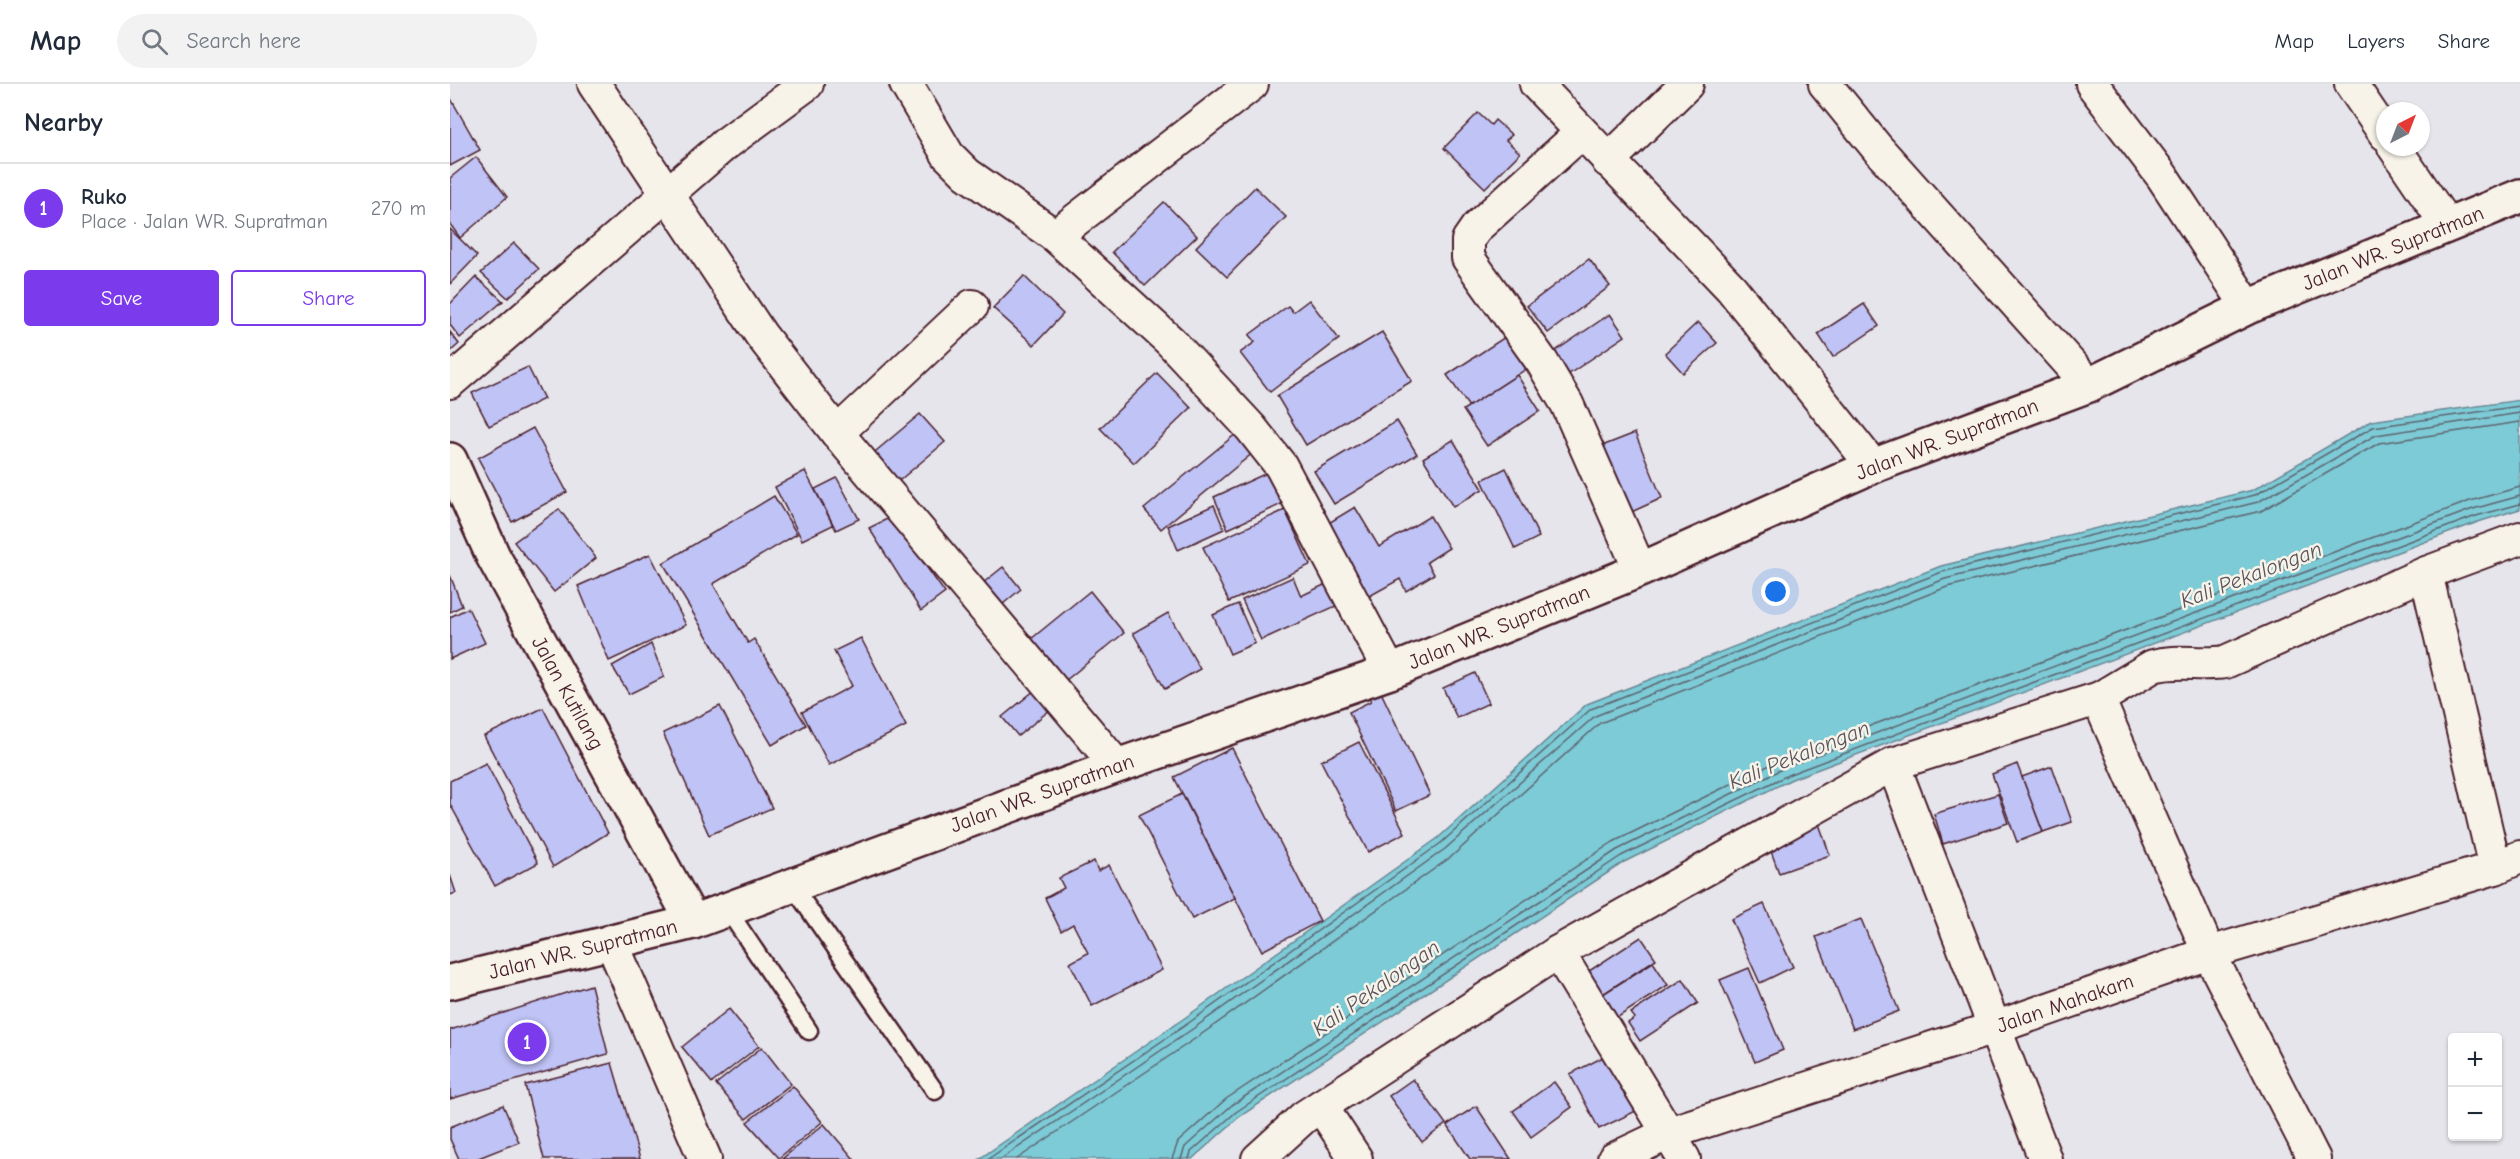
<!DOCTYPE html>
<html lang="en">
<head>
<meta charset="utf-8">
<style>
  :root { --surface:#fff; --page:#f2f2f3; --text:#1f2937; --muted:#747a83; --line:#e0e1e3; --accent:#7c3aed }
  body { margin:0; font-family:"Comic Neue",sans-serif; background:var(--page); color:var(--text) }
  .controls { position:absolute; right:18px; bottom:18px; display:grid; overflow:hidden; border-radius:6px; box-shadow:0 2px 4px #0004 }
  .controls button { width:54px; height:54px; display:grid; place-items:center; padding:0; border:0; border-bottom:2px solid var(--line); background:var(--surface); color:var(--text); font:30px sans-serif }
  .compass { position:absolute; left:1926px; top:18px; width:54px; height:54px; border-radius:50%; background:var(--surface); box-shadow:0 2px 4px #0004; rotate:42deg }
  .you { position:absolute; left:1326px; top:508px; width:21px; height:21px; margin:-15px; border:4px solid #fff; border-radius:50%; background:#1a73e8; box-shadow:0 0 0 9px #1a73e833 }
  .badge { display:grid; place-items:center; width:39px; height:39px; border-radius:50%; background:var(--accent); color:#fff; font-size:20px; font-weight:700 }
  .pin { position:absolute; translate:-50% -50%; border:3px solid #fff; box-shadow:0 2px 6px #0006 }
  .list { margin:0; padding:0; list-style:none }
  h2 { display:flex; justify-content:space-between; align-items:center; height:78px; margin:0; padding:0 24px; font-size:26px }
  h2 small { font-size:20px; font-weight:400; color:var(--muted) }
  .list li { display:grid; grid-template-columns:39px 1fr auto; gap:18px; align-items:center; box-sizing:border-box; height:90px; padding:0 24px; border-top:2px solid var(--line) }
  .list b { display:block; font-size:22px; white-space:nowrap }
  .list p { margin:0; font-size:20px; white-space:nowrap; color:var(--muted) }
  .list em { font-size:20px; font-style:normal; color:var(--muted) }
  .actions { display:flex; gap:12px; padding:18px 24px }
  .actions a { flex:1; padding:14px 0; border:2px solid var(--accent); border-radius:6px; text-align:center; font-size:21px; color:var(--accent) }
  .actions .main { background:var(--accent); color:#fff }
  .icon { flex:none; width:33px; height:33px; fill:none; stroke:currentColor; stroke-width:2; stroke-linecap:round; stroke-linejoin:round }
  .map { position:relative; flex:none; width:2070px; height:1075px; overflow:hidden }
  header { display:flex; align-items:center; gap:36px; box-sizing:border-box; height:84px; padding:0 30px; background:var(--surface); border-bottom:2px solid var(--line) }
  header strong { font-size:28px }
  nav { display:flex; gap:33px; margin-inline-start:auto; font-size:21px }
  .search { width:420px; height:54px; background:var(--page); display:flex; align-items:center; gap:15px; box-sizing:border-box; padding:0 21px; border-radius:33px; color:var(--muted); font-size:22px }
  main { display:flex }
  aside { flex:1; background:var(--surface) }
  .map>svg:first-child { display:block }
  .water { fill:#7bcbd6; stroke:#678692; stroke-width:1.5 }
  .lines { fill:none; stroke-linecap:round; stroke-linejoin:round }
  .shore { stroke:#5e646f; stroke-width:1.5 }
  .building { fill:#bfc3f5; stroke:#4a1f2b; stroke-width:1.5 }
  .service-casing { stroke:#4a1f2b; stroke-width:21 }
  .minor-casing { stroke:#4a1f2b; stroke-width:36 }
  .tertiary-casing { stroke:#4a1f2b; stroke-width:38 }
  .service { stroke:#f7f3e8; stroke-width:16 }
  .minor { stroke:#f7f3e8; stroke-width:32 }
  .tertiary { stroke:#f7f3e8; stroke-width:33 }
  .labels { text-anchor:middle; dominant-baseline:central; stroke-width:5; stroke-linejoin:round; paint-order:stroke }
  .street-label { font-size:21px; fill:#4a1f2b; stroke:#f7f3e8 }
  .water-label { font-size:22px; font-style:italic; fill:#59535e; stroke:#f7f3e8 }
</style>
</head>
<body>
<header>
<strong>Map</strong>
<div class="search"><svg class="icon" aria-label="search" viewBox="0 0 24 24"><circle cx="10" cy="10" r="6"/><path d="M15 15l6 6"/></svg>Search here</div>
<nav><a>Map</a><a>Layers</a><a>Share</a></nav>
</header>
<main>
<aside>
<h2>Nearby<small></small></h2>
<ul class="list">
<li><span class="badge">1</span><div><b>Ruko</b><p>Place · Jalan WR. Supratman</p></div><em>270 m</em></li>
</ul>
<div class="actions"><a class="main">Save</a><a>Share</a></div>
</aside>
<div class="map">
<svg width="2070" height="1075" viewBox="0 0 2070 1075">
  <rect width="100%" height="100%" fill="#e6e5ec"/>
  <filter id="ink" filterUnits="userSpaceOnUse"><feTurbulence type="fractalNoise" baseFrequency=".0167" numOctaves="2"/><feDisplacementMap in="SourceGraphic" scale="12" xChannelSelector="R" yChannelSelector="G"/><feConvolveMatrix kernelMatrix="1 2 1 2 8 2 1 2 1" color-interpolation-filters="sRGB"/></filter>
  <g filter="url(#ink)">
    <!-- water -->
    <polygon class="water" points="2070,316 2070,425 2028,438 1342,695 1174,778 789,1033 742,1075 529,1075 736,933 988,754 1137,620 1491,482 1803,406 1921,337"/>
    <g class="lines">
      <!-- shore -->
      <g class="shore">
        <polyline points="538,1075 740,938 991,759 1141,625 1492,488 1805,411 1923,343 2070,322"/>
        <polyline points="551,1075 744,944 995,765 1145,632 1495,495 1808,418 1926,351 2070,329"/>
        <polyline points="567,1075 749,952 1001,773 1150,639 1497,503 1811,427 1929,359 2070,338"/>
        <polyline points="722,1075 728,1058 776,1015 1163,758 1332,675 2020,417 2070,403"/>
        <polyline points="731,1075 735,1063 782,1021 1167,766 1336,683 2023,425 2070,412"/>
        <polyline points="739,1075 741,1068 786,1028 1171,772 1340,690 2026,432 2070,420"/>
      </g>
    </g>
    <!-- building -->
    <g class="building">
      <polygon points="0,13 30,66 0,82"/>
      <polygon points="1028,29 1041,41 1045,36 1062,51 1056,56 1070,69 1035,104 994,64"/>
      <polygon points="26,73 57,113 10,154 0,140 0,94"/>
      <polygon points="805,103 836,133 777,193 746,163"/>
      <polygon points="714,118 747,152 695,202 662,168"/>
      <polygon points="0,145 27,172 0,200"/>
      <polygon points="64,159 89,185 58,214 31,189"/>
      <polygon points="1139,175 1160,202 1098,249 1077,222"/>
      <polygon points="574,192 613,230 584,261 543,224"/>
      <polygon points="26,193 53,217 10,254 0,241 0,220"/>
      <polygon points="859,216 889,255 820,308 790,269 805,258 799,251 838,222 843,228"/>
      <polygon points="1414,220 1429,242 1383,273 1368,250"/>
      <polygon points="1160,230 1175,252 1119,290 1104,268"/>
      <polygon points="1248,238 1267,259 1233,289 1215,269"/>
      <polygon points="0,248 9,260 0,268"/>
      <polygon points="932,248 962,297 856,361 827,312"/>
      <polygon points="1055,253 1076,285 1019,323 997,291"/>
      <polygon points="78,283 94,315 39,342 22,309"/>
      <polygon points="707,289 741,324 684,379 650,344"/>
      <polygon points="1067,291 1090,327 1037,362 1013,326"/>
      <polygon points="470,330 495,358 444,401 420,372"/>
      <polygon points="947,337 967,370 884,420 864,387"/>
      <polygon points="83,344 117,408 62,438 28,374"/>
      <polygon points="787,349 804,368 711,445 694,425"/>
      <polygon points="1185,349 1212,414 1175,431 1147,364"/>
      <polygon points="1003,356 1033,405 1003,423 973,374"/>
      <polygon points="1056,384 1089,453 1065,465 1032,396"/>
      <polygon points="355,387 383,441 352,456 325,403"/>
      <polygon points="819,388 834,419 778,445 764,413"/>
      <polygon points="387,394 409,435 386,446 365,405"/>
      <polygon points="324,412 347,450 263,500 298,559 304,555 356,641 322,661 213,479"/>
      <polygon points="764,421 774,445 728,466 718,442"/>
      <polygon points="905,423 929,463 980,432 999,464 977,478 984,490 956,507 950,495 916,514 872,443"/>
      <polygon points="109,425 146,474 104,508 64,458"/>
      <polygon points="835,426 860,481 779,518 753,463"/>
      <polygon points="441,433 495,509 471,527 419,444"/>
      <polygon points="200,470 236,541 159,577 128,502"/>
      <polygon points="553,483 571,505 541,530 523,507"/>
      <polygon points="0,491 12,522 0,528"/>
      <polygon points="843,493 851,512 876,500 886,522 811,556 792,516"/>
      <polygon points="640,507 674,549 615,597 581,555"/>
      <polygon points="788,520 805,559 780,570 763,531"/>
      <polygon points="18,524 35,559 0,575 0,533"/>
      <polygon points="718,529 750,585 715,605 683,549"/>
      <polygon points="411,554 456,642 379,681 352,628 402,602 384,567"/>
      <polygon points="201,560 214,593 179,610 162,582"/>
      <polygon points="1025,589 1039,619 1007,634 993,604"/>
      <polygon points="929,604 980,711 946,727 899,628 921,617 917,609"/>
      <polygon points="585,606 601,625 568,652 552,633"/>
      <polygon points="270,622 322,724 259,751 213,649"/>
      <polygon points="93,624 158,749 103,783 34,652"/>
      <polygon points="909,658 955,749 918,768 871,677"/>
      <polygon points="782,664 870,837 812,867 724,693"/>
      <polygon points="36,679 88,779 45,802 0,720 0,697"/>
      <polygon points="1567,680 1593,748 1567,758 1542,690"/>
      <polygon points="1602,682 1622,738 1593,748 1572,693"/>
      <polygon points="732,710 785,814 742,835 689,731"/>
      <polygon points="1548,710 1558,739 1493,760 1484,730"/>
      <polygon points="1369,740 1380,771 1329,789 1318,759"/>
      <polygon points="644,777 648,787 659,781 712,886 642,922 620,879 638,869 623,840 611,847 595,814 614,804 609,794"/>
      <polygon points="0,791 6,809 0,811"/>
      <polygon points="1314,820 1343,883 1310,899 1281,835"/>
      <polygon points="1411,835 1449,927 1403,945 1366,853"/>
      <polygon points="1191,853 1206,875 1150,912 1136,889"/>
      <polygon points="1203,878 1218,901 1165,935 1150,912"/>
      <polygon points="1299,884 1333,966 1305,978 1270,896"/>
      <polygon points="1233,895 1248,919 1190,957 1178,939 1185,934 1181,929"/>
      <polygon points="141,901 158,970 0,1015 0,946"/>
      <polygon points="279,925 309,962 262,999 232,963"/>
      <polygon points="312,963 341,1000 296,1035 266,1000"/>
      <polygon points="1159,970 1188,1026 1149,1045 1120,990"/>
      <polygon points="162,979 190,1075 94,1075 75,1001"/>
      <polygon points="963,995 996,1040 972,1058 939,1012"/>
      <polygon points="1104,998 1122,1023 1081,1053 1063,1027"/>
      <polygon points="343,1002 372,1038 329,1074 297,1038"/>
      <polygon points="53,1021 69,1058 26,1075 9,1075 0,1055 0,1043"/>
      <polygon points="1026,1022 1061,1075 1020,1075 997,1041"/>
      <polygon points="374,1040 404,1075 332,1075"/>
    </g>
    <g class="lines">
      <!-- service casing -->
      <g class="service-casing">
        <g id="service">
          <polyline points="344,800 351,814 485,1007"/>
          <polyline points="277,825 359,947"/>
        </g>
      </g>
      <!-- minor casing -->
      <g class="minor-casing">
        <g id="minor">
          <polyline points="144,0 311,251 387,349 667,682"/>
          <polyline points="456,0 498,71 517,90 605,152 720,257 801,344 831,382 940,588"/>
          <polyline points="1086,0 1281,204 1423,382"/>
          <polyline points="1375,0 1428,65 1639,301"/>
          <polyline points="1642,0 1712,92 1798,223"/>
          <polyline points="1901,0 1935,50"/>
          <polyline points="1131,49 1027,143 1018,156 1018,174 1092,278 1117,320 1190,486"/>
          <polyline points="1944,63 1997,141"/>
          <polyline points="1158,77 1237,0"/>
          <polyline points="605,152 802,0"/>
          <polyline points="0,298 274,61 357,0"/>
          <polyline points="387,349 522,222"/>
          <polyline points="1976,489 2045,784"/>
          <polyline points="1443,680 1595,1075"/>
          <polyline points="161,857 255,1075"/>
          <polyline points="1108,868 1234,1075"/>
          <polyline points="871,1022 906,1075"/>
          <polyline points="808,1075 854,1033 1108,868 1443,680 1650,614"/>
          <polyline points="1164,1075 1219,1049 1544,944 1759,869 2045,784 2070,773"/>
          <path d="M1864 1075 1759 869 1650 619V614L1703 582C1727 575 1751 582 1775 578L1976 489 2070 454"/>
        </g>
      </g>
      <!-- tertiary casing -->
      <g class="tertiary-casing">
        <g id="tertiary">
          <polyline points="0,376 43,472 243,838"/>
          <polyline points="0,898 243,838 667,682 940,588 1190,486 1423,382 1639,301 1798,223 2070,112"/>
        </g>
      </g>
      <!-- service -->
      <use href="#service" class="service"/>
      <!-- minor -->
      <use href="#minor" class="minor"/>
      <!-- tertiary -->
      <use href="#tertiary" class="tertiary"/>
    </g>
  </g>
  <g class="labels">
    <!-- street labels -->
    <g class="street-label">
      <text transform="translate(1943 164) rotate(-22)">Jalan WR. Supratman</text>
      <text transform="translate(1497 355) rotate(-21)">Jalan WR. Supratman</text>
      <text transform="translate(1049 543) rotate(-22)">Jalan WR. Supratman</text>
      <text transform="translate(118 609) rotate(61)">Jalan Kutilang</text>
      <text transform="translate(592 709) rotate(-20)">Jalan WR. Supratman</text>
      <text transform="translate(133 865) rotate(-14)">Jalan WR. Supratman</text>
      <text transform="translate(1615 919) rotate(-19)">Jalan Mahakam</text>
    </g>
    <!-- water labels -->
    <g class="water-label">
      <text transform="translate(1801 491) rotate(-21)">Kali Pekalongan</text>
      <text transform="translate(1349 671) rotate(-22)">Kali Pekalongan</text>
      <text transform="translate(926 904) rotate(-35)">Kali Pekalongan</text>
    </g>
  </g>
</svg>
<div class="controls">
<button>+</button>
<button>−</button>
</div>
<svg class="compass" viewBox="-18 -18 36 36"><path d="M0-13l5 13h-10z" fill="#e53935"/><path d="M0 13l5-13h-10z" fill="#747a83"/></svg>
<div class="you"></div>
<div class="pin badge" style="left:77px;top:958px">1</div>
</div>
</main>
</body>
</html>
